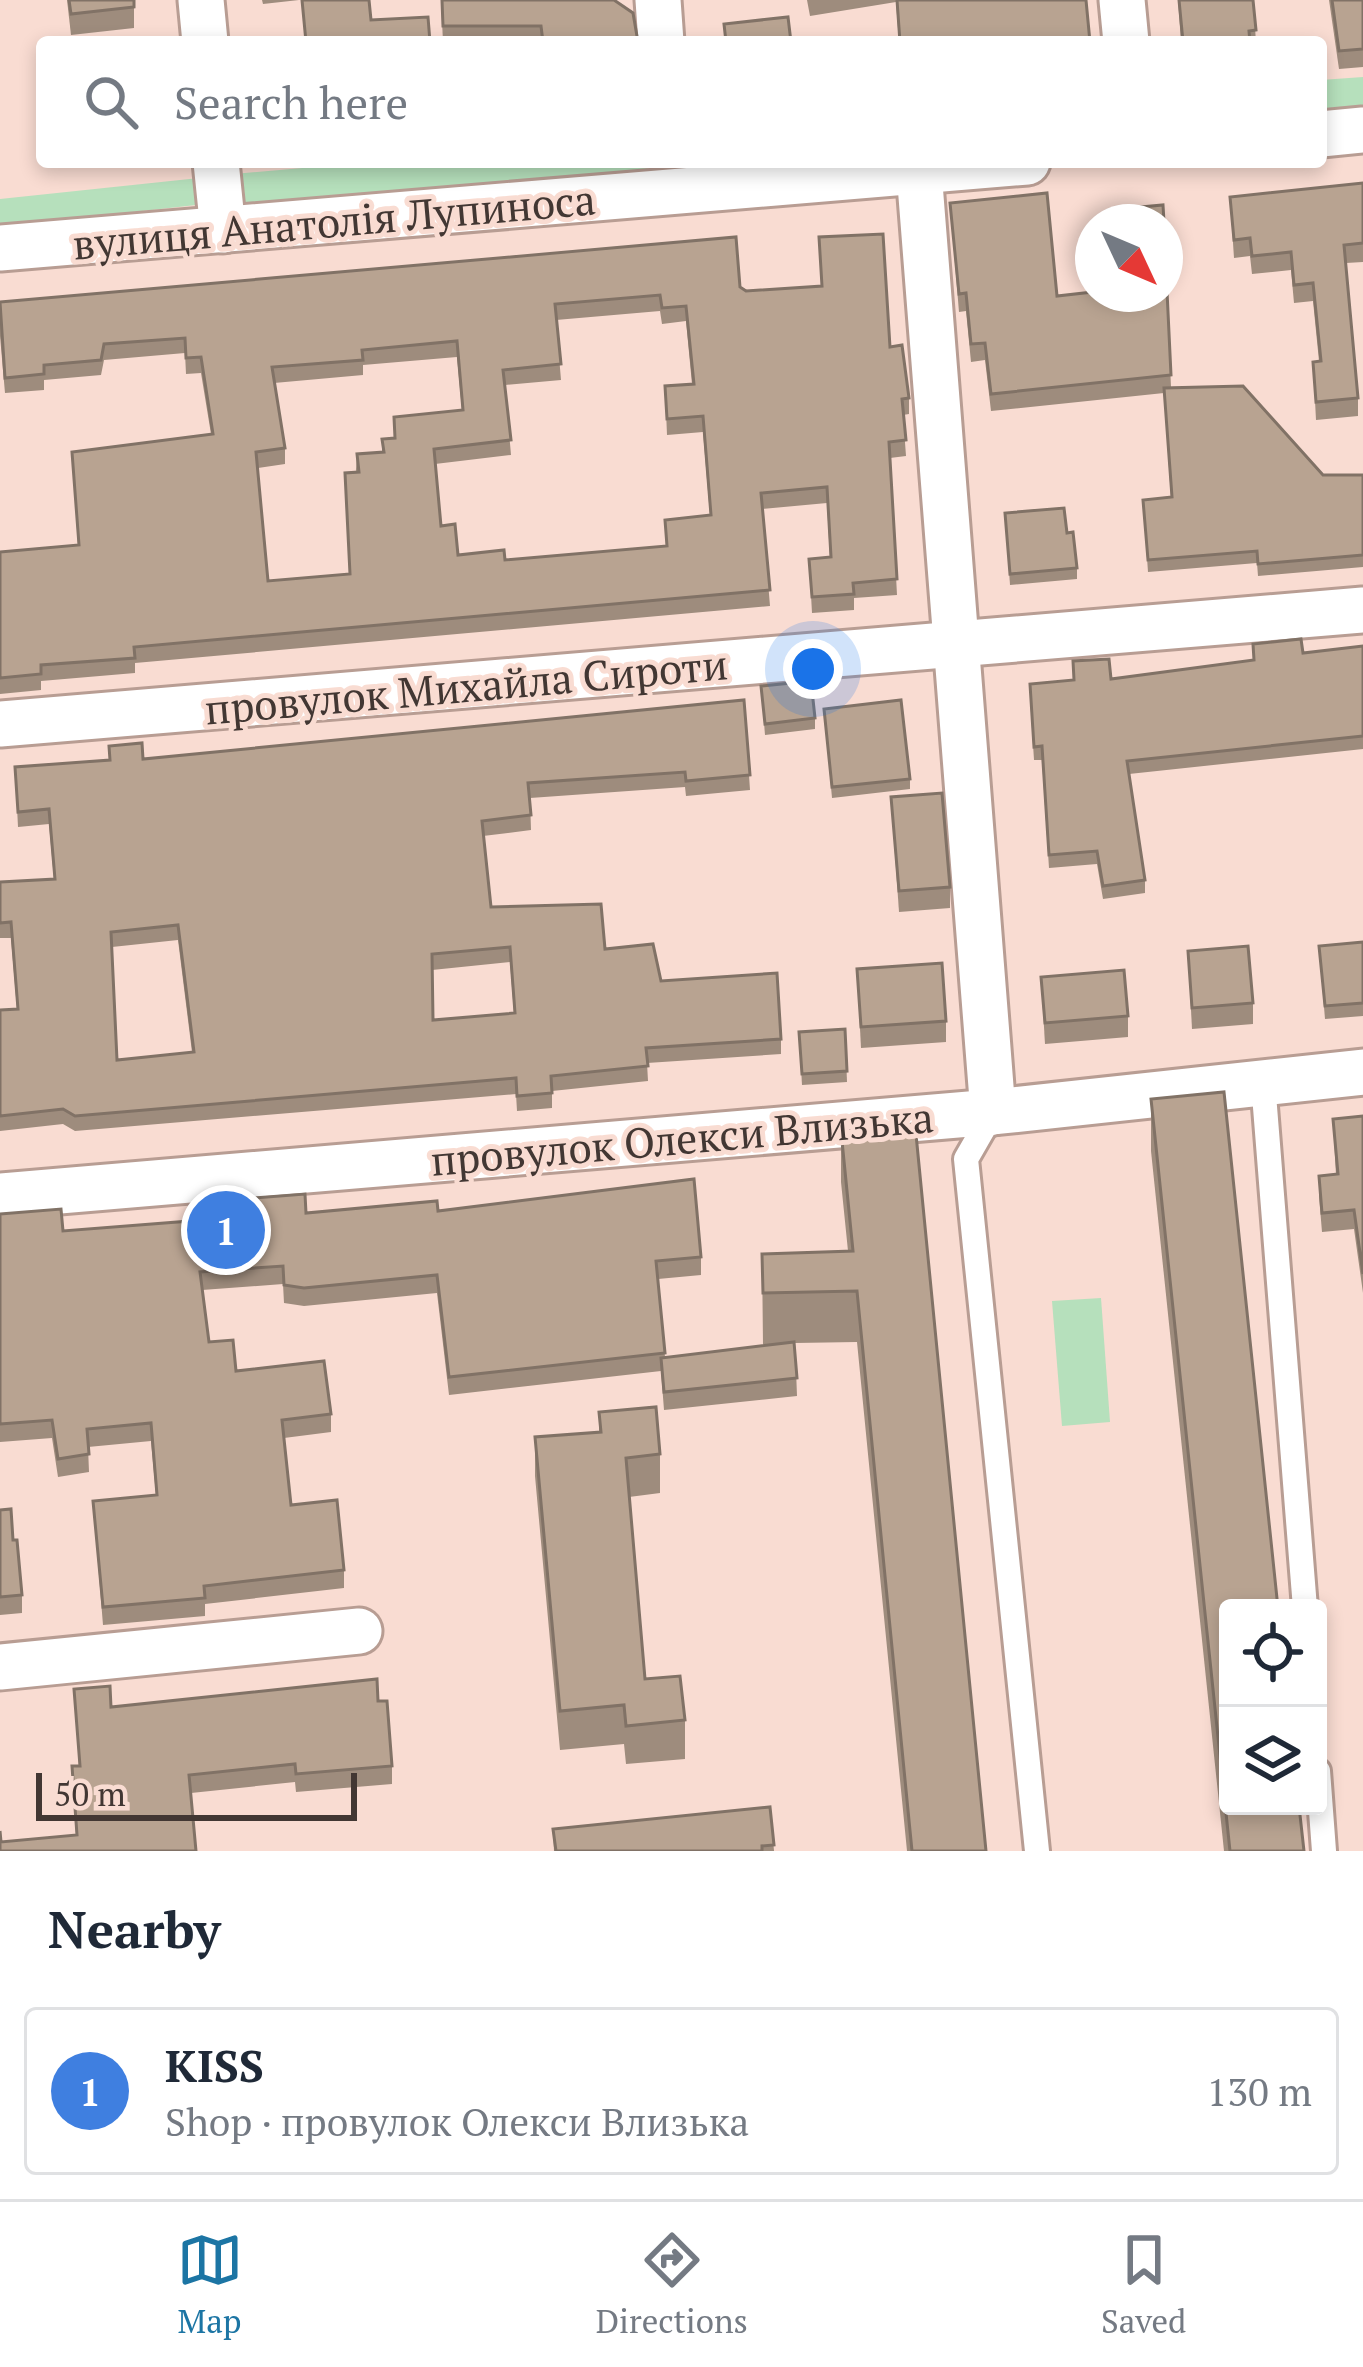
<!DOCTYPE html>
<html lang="en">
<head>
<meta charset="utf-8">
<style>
  :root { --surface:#fff; --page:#f6f6f7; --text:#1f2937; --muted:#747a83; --line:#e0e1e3; --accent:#1c75a4 }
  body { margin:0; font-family:"PT Serif",serif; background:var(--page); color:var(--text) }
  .controls { position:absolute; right:36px; bottom:36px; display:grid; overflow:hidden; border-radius:12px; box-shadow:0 6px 18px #0003 }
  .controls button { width:108px; height:108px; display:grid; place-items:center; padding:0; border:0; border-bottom:3px solid var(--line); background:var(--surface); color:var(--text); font:60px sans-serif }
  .compass { position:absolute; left:1075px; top:204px; width:108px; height:108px; border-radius:50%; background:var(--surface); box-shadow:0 6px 18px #0003; rotate:134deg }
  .scale { position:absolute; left:36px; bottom:30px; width:321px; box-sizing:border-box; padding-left:12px; border:6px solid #423733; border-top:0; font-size:33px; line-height:42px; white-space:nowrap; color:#423733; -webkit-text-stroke:9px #f9dcd2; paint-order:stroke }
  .you { position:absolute; left:813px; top:669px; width:42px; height:42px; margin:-30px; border:9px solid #fff; border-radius:50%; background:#1a73e8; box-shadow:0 0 0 18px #1a73e833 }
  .badge { display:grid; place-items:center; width:78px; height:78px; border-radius:50%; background:var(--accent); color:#fff; font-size:39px; font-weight:700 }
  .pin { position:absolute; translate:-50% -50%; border:6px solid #fff; box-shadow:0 3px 12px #0006 }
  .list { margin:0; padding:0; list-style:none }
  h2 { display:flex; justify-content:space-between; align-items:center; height:156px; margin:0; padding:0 48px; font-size:51px }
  h2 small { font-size:39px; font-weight:400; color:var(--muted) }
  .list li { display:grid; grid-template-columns:78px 1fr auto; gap:36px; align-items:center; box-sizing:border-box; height:168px; margin:0 24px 24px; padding:0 24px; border:3px solid var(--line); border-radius:12px }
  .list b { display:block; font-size:45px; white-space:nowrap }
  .list p { margin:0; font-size:39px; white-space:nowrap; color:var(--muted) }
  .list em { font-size:39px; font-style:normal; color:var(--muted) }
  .icon { flex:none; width:66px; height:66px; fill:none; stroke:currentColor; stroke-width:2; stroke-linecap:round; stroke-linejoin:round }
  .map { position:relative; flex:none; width:1363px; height:1851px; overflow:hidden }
  .search { position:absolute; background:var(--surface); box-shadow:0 6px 18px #0003; left:36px; right:36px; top:36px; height:132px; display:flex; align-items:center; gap:30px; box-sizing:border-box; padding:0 42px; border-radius:12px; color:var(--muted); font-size:45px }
  .sheet { height:348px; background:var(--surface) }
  nav { display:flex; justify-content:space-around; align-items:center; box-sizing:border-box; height:168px; border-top:3px solid var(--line); background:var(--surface); font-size:33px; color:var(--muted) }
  nav a { display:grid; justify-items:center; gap:6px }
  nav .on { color:var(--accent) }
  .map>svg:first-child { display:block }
  .green { fill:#b6e0bc }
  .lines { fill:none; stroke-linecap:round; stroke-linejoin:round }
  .lane-casing { stroke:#b89d93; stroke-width:30 }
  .street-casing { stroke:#b89d93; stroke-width:51 }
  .lane { stroke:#fff; stroke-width:24 }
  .street { stroke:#fff; stroke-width:45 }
  .wall { fill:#9e8c7d; fill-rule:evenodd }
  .building { fill:#b8a391; stroke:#817266; stroke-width:3; fill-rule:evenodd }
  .labels { text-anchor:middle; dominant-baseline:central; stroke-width:10; stroke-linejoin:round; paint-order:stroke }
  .street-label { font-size:42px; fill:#423733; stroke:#f9dcd2 }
</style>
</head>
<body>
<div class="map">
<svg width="1363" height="1851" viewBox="0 0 1363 1851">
  <rect width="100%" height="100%" fill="#f9dcd2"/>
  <!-- green -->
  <g class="green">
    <polygon points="1363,77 1363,105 1321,109 1321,80"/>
    <polygon points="371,162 655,162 646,170 250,205 236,196 233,174"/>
    <polygon points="199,178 196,205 0,227 0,199"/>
    <polygon points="1101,1298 1110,1422 1062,1426 1052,1301"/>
  </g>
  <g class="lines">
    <!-- lane casing -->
    <g class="lane-casing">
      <g id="lane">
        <polyline points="1263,1082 1305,1608"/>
        <polyline points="993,1112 966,1159 1037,1851"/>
        <polyline points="1318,1771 1324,1851"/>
      </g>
    </g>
    <!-- street casing -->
    <g class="street-casing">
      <g id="street">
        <polyline points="201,0 205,42"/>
        <polyline points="658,0 661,42"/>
        <polyline points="1122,0 1126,42"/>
        <polyline points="1321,134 1363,130"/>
        <polyline points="216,162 223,230"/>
        <polyline points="919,171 993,1112"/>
        <polyline points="0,248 1027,162"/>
        <polyline points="0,724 1363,610"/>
        <polyline points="0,1196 993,1112 1363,1072"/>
        <polyline points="0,1667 359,1631"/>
      </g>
    </g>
    <!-- lane -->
    <use href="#lane" class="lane"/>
    <!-- street -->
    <use href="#street" class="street"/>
  </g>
  <!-- wall -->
  <g class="wall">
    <polygon points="67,0 134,0 134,28 71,35"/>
    <polygon points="262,0 299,0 263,4"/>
    <polygon points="441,0 614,0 638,42 443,42"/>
    <polygon points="807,0 1086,0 1090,42 899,42 896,2 810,16"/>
    <polygon points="1178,0 1253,0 1256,42 1181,42"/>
    <polygon points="1329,0 1363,0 1363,67 1339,69"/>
    <polygon points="1363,183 1363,262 1346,263 1358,398 1358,416 1316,420 1313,362 1319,361 1313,301 1294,303 1291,270 1252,274 1250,256 1234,258 1230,197"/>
    <polygon points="950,203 1057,296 1165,294 1165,249 1171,387 1323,475 1363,475 1363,567 1258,576 1257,563 1148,572 1143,500 1171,498 1164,393 991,411 985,360 971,362 966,311 959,312"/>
    <path d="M740 287 890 347 909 398V414L903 415 906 456 890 458 897 595 854 598V610L812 613 809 559 830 558 827 503 762 509 770 606 135 663V673L41 681V690L0 694V552L78 545 72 452 211 434 201 373 186 374 185 353 104 360 101 375 44 380V390L5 393 0 336V302ZM660 311 662 324 686 321 692 384 665 386 667 435 703 432 710 515 665 520 666 547 505 560 458 555 441 526 435 464 511 455 505 385 561 380 556 320ZM457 357 462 410 394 417V439H382V452L357 454 349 574 268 581 258 468 285 464V448L274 383 363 375V365Z"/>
    <polygon points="1005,513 1067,533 1077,568 1077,579 1010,585"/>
    <polygon points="1253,644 1303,653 1363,646 1363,749 1129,774 1145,880 1145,893 1103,899 1097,864 1049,868 1042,760 1034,760 1030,697 1111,679 1253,661"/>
    <polygon points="761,686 815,718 815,729 765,735"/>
    <path d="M744 700 750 790 686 796 685 787 530 798 531 830 483 836 491 907 605 949 661 981 781 1039V1054L647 1063 648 1081 552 1091V1108L517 1111 516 1094 75 1131 63 1124 0 1131V1010L17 1009 11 938H0V882L54 879 49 824 18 827 15 767 143 759ZM178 940 192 1052 117 1060 112 947ZM510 962 514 1013 433 1020 432 970Z"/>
    <polygon points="824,709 910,779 910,789 832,798"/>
    <polygon points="891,797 950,887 950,908 899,912"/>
    <polygon points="1363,942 1363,1016 1325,1019 1319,946"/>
    <polygon points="1188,951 1253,1003 1253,1024 1192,1029"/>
    <polygon points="857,969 946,1021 946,1042 861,1048"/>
    <polygon points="1041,977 1128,1016 1128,1037 1045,1044"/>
    <polygon points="845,1029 847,1082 802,1085 799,1032"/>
    <polygon points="1151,1099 1304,1851 1224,1851 1151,1151"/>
    <polygon points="1363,1116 1363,1293 1354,1229 1322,1232 1319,1196 1319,1176 1336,1175 1333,1119"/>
    <polygon points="841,1131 986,1851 907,1851 857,1342 795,1343 797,1396 664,1410 661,1371 449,1395 437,1293 304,1306 284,1303 283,1284 202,1290 209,1342 236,1371 331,1414 331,1432 284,1438 291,1505 344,1570 344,1588 205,1604 205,1616 103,1625 93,1501 156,1495 151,1441 88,1447 89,1472 58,1477 52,1438 0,1442 0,1214 63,1231 214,1219 214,1201 306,1213 438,1211 701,1257 701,1275 658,1279 665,1357 785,1344 763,1344 762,1254 848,1251 841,1182"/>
    <polygon points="599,1412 660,1454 660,1493 629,1497 645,1679 685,1720 685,1759 626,1764 624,1744 560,1750 535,1476 535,1437 599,1432"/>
    <polygon points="0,1510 13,1540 22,1595 22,1613 0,1615"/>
    <polygon points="74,1689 111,1707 378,1701 392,1766 392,1784 296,1792 295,1782 191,1793 196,1851 1,1842 76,1835 72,1766 79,1766"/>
    <polygon points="770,1807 774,1851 554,1851 553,1829"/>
  </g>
  <!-- building -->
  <g class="building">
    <polygon points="69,0 134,0 134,7 71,14"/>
    <polygon points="302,0 369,0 371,20 428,17 430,42 306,42"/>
    <polygon points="442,0 614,0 633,13 638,42 543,42 541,26 443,26"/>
    <polygon points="897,0 1086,0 1090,42 900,42"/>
    <polygon points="1179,0 1253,0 1256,30 1249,31 1250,42 1183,42"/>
    <polygon points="1332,0 1363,0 1363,49 1339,51"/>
    <polygon points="788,17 791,42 726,42 724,24"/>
    <polygon points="1363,183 1363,243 1344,245 1358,398 1316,402 1313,362 1321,361 1313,283 1294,285 1291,252 1252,256 1250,238 1234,240 1230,197"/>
    <polygon points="1047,193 1057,296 1093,292 1093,294 1165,294 1165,249 1171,375 991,394 985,343 971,344 966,293 959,294 950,203"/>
    <polygon points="1163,205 1164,222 1119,222 1118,209"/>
    <path d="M883 234 890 347 902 345 909 398 902 399 906 440 889 442 897 579 853 583 854 594 812 597 809 559 831 557 827 487 761 493 770 590 134 647 135 658 41 665V674L0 678V552L79 545 72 452 213 434 201 357 186 358 185 338 104 344 101 360 44 365V374L5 378 0 302 736 237 740 287 746 291 822 286 819 237ZM660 295 662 308 686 306 694 384 665 386 667 419 703 416 711 515 665 520 667 546 505 560 504 550 458 555 455 524 441 526 434 449 511 440 503 370 561 364 555 304ZM457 341 463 410 394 417 395 438 382 439 384 452 357 454 359 472 345 473 350 574 268 581 256 452 285 448 272 367 363 360 362 350Z"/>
    <polygon points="1243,386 1323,475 1363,475 1363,555 1258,564 1257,551 1148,560 1143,500 1172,497 1164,388"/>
    <polygon points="1064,508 1067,533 1073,532 1077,568 1010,574 1005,513"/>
    <polygon points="1301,639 1303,653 1363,646 1363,736 1127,761 1145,880 1103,886 1097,851 1049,855 1042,746 1034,747 1030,684 1074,680 1073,661 1109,659 1111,679 1254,660 1253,644"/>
    <polygon points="811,681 815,718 765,724 761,686"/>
    <path d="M744 700 750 775 686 781 685 772 528 783 531 815 482 821 491 907 601 904 605 949 653 944 661 981 777 973 781 1039 646 1048 648 1066 551 1076 552 1093 517 1096 516 1078 75 1116 63 1109 0 1116V1010L18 1009 11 922 0 923V882L55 879 49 809 18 812 15 767 110 760 109 746 142 743 143 759ZM178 925 194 1052 117 1060 111 932ZM510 947 515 1013 433 1020 432 954Z"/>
    <polygon points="901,700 910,779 832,787 824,709"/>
    <polygon points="942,793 950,887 899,891 891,797"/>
    <polygon points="1363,942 1363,1003 1325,1006 1319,946"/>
    <polygon points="1248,946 1253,1003 1192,1008 1188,951"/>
    <polygon points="942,963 946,1021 861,1027 857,969"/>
    <polygon points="1124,970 1128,1016 1045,1023 1041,977"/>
    <polygon points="845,1029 847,1071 802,1074 799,1032"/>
    <polygon points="1224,1092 1278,1608 1228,1608 1228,1806 1299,1806 1304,1851 1230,1851 1151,1099"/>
    <polygon points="1363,1116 1363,1274 1354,1210 1322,1213 1319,1176 1338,1174 1333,1119"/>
    <polygon points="915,1124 986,1851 912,1851 857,1291 763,1293 762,1254 853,1251 841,1131"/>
    <polygon points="694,1179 701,1257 656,1261 665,1353 449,1377 437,1275 304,1288 284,1285 283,1266 200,1272 209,1342 233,1340 236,1371 324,1361 331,1414 282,1420 291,1505 337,1500 344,1570 204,1586 205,1598 103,1607 93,1501 157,1495 151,1423 87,1429 89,1454 58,1459 52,1420 0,1424 0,1214 61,1209 63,1231 215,1219 214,1201 305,1194 306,1213 437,1201 438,1211"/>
    <polygon points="794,1342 797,1378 664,1392 661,1358"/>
    <polygon points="656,1407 660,1454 626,1458 645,1679 680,1676 685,1720 626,1726 624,1705 560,1711 535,1437 601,1432 599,1412"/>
    <polygon points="11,1509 13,1540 17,1540 22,1595 0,1597 0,1510"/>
    <polygon points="377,1679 378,1701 387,1701 392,1766 296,1774 295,1764 189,1775 196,1851 0,1851 0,1831 1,1842 77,1835 72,1766 80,1766 74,1689 110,1686 111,1707"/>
    <polygon points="770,1807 774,1845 762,1846 762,1851 556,1851 553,1829"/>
  </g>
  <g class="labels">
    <!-- street labels -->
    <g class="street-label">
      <text transform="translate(334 221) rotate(-5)">вулиця Анатолія Лупиноса</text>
      <text transform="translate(466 686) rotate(-5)">провулок Михайла Сироти</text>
      <text transform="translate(682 1138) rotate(-5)">провулок Олекси Влизька</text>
    </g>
  </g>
</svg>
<div class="controls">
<button><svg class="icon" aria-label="locate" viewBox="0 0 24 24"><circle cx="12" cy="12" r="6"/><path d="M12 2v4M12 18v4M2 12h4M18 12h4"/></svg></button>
<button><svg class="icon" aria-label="layers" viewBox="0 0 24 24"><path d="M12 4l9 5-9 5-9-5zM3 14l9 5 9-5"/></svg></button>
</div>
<svg class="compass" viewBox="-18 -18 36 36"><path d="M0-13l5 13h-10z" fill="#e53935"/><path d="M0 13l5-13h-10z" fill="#747a83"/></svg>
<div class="scale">50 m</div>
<div class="you"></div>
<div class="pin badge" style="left:226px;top:1230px;background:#3f7fe0">1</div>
<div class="search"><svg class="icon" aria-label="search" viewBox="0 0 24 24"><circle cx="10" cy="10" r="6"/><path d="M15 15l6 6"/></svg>Search here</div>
</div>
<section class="sheet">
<h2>Nearby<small></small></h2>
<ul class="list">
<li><span class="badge" style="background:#3f7fe0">1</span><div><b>KISS</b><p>Shop · провулок Олекси Влизька</p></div><em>130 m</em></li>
</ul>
</section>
<nav>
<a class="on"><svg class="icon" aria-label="map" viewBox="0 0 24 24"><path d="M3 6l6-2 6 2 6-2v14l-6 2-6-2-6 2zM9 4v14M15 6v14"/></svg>Map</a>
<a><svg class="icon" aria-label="directions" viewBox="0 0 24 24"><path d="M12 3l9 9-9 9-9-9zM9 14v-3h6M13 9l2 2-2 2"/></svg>Directions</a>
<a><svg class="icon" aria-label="saved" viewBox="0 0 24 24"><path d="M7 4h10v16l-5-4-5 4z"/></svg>Saved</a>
</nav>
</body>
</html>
